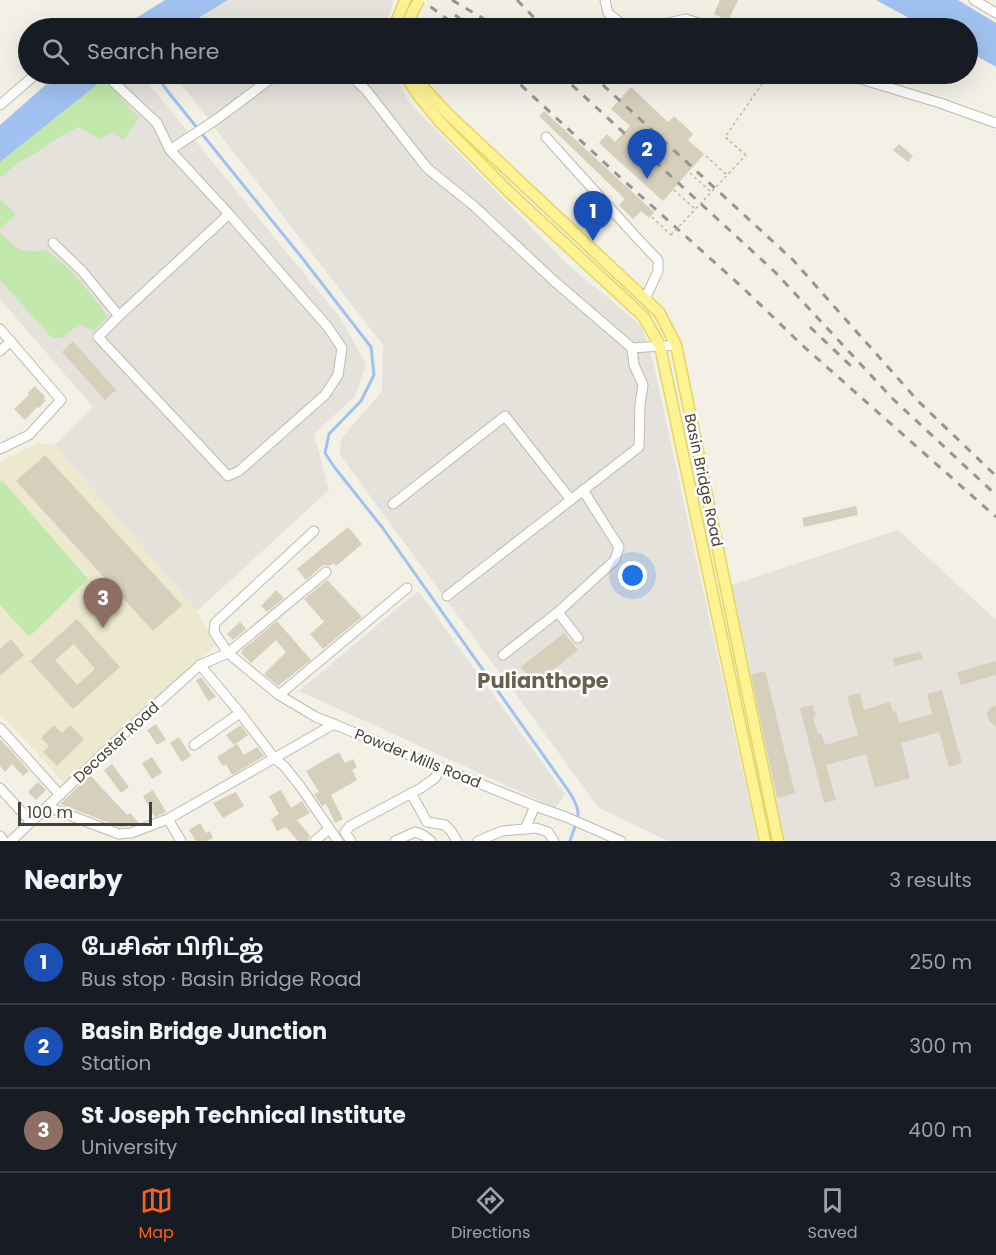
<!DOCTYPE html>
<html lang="en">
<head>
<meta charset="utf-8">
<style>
  :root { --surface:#171b24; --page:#242831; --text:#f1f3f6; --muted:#9ea1a6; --line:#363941; --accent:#fa6215 }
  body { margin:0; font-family:Poppins,"Noto Sans Tamil",sans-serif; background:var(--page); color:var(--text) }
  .scale { position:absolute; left:18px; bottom:15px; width:134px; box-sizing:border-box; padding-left:6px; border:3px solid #464235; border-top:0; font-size:16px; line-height:21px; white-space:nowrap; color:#464235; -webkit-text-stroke:4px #fff; paint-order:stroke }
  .you { position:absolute; left:633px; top:576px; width:21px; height:21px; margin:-15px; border:4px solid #fff; border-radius:50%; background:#1a73e8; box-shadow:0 0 0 9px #1a73e833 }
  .badge { display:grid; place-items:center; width:39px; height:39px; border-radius:50%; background:var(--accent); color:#fff; font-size:20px; font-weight:700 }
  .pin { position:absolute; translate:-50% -50px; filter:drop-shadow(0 2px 3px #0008) }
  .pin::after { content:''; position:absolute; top:32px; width:21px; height:18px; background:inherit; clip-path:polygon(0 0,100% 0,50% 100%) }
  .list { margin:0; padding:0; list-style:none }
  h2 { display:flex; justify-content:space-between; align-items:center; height:78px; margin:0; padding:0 24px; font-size:26px }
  h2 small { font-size:20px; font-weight:400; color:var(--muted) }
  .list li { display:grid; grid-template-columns:39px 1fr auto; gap:18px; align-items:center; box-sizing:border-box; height:84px; padding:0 24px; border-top:2px solid var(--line) }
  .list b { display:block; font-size:22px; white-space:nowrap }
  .list p { margin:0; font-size:20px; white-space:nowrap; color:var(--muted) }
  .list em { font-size:20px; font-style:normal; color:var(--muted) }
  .icon { flex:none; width:33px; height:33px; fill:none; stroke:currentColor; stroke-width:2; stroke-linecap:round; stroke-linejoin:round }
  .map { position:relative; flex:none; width:996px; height:841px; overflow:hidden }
  .search { position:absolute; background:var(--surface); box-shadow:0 6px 24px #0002; left:18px; right:18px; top:18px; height:66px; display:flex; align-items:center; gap:15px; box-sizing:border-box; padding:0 21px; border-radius:33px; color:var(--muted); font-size:22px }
  .sheet { height:330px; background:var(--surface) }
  nav { display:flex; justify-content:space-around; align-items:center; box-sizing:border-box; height:84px; border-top:2px solid var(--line); background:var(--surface); font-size:16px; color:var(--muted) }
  nav a { display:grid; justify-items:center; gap:3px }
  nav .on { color:var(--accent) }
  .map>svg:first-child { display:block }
  .industrial { fill:#e5e2db }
  .education { fill:#ece9cf }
  .green { fill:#c3e8ae }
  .water { fill:#a1c2f0 }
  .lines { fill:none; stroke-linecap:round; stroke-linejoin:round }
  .stream { stroke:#a1c2f0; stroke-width:3 }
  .building { fill:#d5cfbb; fill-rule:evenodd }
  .minor-casing { stroke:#bebba8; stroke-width:11 }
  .major-casing { stroke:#e4d563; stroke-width:13 }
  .path { stroke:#c0ba99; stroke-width:1.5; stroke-dasharray:3 3; stroke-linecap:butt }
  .minor { stroke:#fff; stroke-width:9 }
  .major { stroke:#fef393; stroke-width:10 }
  .rail { stroke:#959595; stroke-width:3; stroke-dasharray:8 8; stroke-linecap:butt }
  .major-bridge-casing { stroke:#e4d563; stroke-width:13; stroke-linecap:butt }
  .path-bridge { stroke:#c0ba99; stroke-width:1.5; stroke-dasharray:3 3; stroke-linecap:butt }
  .major-bridge { stroke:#fef393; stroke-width:10 }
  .labels { text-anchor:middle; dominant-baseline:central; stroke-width:5; stroke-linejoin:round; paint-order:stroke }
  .street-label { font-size:15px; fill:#464235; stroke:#fff }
  .district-label { font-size:21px; font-weight:bold; fill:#68624c; stroke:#fff }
</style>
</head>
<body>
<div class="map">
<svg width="996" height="841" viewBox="0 0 996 841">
  <rect width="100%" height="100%" fill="#f3f1e6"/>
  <!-- industrial -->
  <g class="industrial">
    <polygon points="228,0 394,0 384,28 182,28"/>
    <polygon points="110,74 143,74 148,83 342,320 366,364 355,396 314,434 329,490 197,611 55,445 93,407 0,299 0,162"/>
    <polygon points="173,74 395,74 409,102 569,266 641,325 654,366 758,841 668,841 599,808 340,455 341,439 382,391 383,345"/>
    <polygon points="898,530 996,620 996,841 782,841 731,585"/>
    <polygon points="418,591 565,794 556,808 299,691"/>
  </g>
  <!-- education -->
  <polygon class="education" points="38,443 55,445 197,611 216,645 65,784 0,713 0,462"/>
  <!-- green -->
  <g class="green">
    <polygon points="99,81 108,83 139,118 123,140 113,132 100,139 78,127 51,142 36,153 19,162 0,178 0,162"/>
    <polygon points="0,199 16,214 0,229"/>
    <path d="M0 232C16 248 21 255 45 250 71 266 90 293 108 317L93 331 79 324 62 338H52L0 280Z"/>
    <polygon points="2,480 88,579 29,637 0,605 0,482"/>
  </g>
  <!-- water -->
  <g class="water">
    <polygon points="165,0 228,0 182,28 120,28"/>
    <polygon points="876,0 958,0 996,23 996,67 968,51 968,28 927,28"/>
    <polygon points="58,74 110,74 0,162 0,125"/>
  </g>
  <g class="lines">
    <!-- stream -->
    <path class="stream" d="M155 74 169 93 303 259 371 347 374 375 361 401 329 434 325 453 335 468 382 527 570 793C584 816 577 818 570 841"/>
  </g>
  <!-- building -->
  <g class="building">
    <polygon points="720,0 738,0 728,21 714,14"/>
    <polygon points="764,18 782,28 758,28"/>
    <polygon points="870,74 906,74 903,85 874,76"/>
    <polygon points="631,87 668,122 674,116 693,134 688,140 704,154 663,201 599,143 607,134 615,142 630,126 611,109"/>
    <polygon points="544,111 654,212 649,218 641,211 633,219 619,205 625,199 539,116"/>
    <polygon points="899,144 913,156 908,162 893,150"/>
    <polygon points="73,341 116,390 105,400 62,352"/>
    <polygon points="35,386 45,397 44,399 46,400 39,408 37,407 25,420 14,409 29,395 28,393"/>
    <polygon points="45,455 182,605 153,631 16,481"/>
    <polygon points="856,506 858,515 804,527 802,518"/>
    <polygon points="348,527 362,544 336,566 334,563 329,566 325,565 322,566 306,580 297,569"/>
    <polygon points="327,580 362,617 323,649 310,634 324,622 304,599"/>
    <polygon points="276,590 284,598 267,612 261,606"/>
    <path d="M77 619 120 667 73 709 30 661ZM74 644 95 669 77 685 55 660Z"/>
    <polygon points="277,621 311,660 278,686 264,674 286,652 276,640 251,663 241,653 243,651 242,650"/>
    <polygon points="240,622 246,629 233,640 227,634"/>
    <polygon points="564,633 578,650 535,684 521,667"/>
    <polygon points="11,639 24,655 0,676 0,649"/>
    <polygon points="921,652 923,659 895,666 893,658"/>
    <polygon points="996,661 996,675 961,685 957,672"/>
    <polygon points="765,671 795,793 777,798 751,675"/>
    <polygon points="201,677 216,697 208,701 196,680"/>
    <polygon points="942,690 962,763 949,767 939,732 901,743 910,778 875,788 866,754 826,765 836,800 824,803 800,708 813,705 816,716 813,717 818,734 821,733 825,745 858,735 847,696 860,693 864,710 890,702 893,712 896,711 899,723 932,714 927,694"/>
    <polygon points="996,705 996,727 989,721 987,714 990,708"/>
    <polygon points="156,724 166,740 157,745 147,730"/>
    <polygon points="54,725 62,733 70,725 84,739 57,766 43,752 49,746 41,738"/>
    <polygon points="241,725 248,735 234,745 226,735"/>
    <polygon points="179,737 191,756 182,762 170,743"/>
    <polygon points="0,739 14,754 29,771 23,776 12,764 5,772 0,766"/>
    <polygon points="237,744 244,755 257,747 264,756 232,775 226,764 223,766 217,757"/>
    <polygon points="339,752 345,763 353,759 357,767 352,770 357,780 331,795 343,819 335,823 326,804 322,806 314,794 319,792 306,771"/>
    <polygon points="152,757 162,773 152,779 142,763"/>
    <polygon points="112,764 129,787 121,793 104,770"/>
    <polygon points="90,775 127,815 130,813 139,823 129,826 120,827 60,804"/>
    <polygon points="38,782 46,790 36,800 28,792"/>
    <polygon points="153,790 166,812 155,817 143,796"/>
    <polygon points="281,790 291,808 302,801 310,813 297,820 310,836 308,841 298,841 286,827 277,831 271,819 279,814 269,796"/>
    <polygon points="236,792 244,806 223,818 213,803"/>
    <polygon points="200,823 206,833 210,831 213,838 207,841 196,841 189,830"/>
  </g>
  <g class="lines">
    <!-- minor casing -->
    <g class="minor-casing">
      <g id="minor">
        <polyline points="605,0 608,13 627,28"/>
        <polyline points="974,0 996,13"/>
        <polyline points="630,28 654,26 686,19 713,28"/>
        <polyline points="105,74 157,123 170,150 229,214 327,326 342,348 338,375 325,395 239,471 228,476 98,337 120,315 229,214"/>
        <polyline points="349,74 366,90 427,168 474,206 553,280 632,348 676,345"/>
        <polyline points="844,74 940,103 996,123"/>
        <polyline points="0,105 36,74"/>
        <polyline points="546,137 638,239 658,260 658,271 645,299"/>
        <polyline points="170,150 217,119 277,74"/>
        <polyline points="53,243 83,272 119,316"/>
        <polyline points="0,329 61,400 29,435 0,449"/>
        <polyline points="0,351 11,341"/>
        <polyline points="393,504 505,416 571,500"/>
        <polyline points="314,531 215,623 214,632 228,653 279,695 316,717 535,806 566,817 621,841"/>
        <polyline points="447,596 639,447 640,404 643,385 634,365 632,348"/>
        <polyline points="558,612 615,560 619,547 583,490"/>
        <polyline points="503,655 558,612 578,638"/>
        <polyline points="200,665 240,713 275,759 284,766 300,786 338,841"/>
        <polyline points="279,695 407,588"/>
        <polyline points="0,728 60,795"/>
        <polyline points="194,745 240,713"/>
        <polyline points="0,788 31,822"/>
        <polyline points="411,793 427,822 445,825 451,831 457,841"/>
        <polyline points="48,807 119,834 131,833 168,819 334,724"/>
        <polyline points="168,819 181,841"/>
        <polyline points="525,829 535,806"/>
        <polyline points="0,836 4,841"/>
        <polyline points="11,841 131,727 200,665 228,653 326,572"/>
        <polyline points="315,841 329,829"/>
        <polyline points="351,841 345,832 350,826 421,788 435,778 441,767"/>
        <polyline points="395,841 415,832 423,835 431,841"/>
        <polyline points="478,841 502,831 536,828 548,832 554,841"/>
      </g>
    </g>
    <!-- major casing -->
    <g class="major-casing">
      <g id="major">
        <polyline points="394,28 405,0"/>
        <polyline points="406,28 413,11"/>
        <polyline points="404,74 418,95 441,123 508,191 644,317 660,346 765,841"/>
        <polyline points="416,74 424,88 449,115 659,312 676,345 778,841"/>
      </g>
    </g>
    <!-- path -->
    <g class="path">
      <polyline points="746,155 725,137 769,74"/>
      <polyline points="706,156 727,175"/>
      <polyline points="690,173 711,192"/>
      <polyline points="674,190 695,209"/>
      <polyline points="652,217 671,235"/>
    </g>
    <!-- minor -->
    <use href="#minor" class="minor"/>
    <!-- major -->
    <use href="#major" class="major"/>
    <!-- rail -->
    <g class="rail">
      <polyline points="416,0 431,7 459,28"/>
      <polyline points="452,0 499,28"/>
      <polyline points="517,0 544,28"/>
      <polyline points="455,15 472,28"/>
      <polyline points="509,74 622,179 742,287 802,345 996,517"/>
      <polyline points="560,74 775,272 893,399 996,495"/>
      <polyline points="591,74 793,260 918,401 996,476"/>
      <polyline points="810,327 851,366"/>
    </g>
    <!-- major-bridge casing -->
    <g class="major-bridge-casing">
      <polyline id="major-bridge" points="413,11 419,0"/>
    </g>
    <!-- path-bridge -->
    <polyline class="path-bridge" points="671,235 746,155"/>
    <!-- major-bridge -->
    <use href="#major-bridge" class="major-bridge"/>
  </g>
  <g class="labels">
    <!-- street labels -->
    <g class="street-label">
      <text transform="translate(704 480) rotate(78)">Basin Bridge Road</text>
      <text transform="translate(116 742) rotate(-43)">Decaster Road</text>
      <text transform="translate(418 758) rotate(22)">Powder Mills Road</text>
    </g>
    <!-- district labels -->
    <g class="district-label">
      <text x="543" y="680">Pulianthope</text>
    </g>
  </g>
</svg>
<div class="scale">100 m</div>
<div class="you"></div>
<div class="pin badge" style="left:593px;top:241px;background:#1a4fb4">1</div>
<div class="pin badge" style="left:647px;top:179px;background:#1a4fb4">2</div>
<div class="pin badge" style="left:103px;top:628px;background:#8d6e63">3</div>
<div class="search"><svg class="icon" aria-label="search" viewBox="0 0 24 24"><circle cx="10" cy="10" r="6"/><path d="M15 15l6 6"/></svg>Search here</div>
</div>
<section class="sheet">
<h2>Nearby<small>3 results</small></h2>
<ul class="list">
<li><span class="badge" style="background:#1a4fb4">1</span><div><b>பேசின் பிரிட்ஜ்</b><p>Bus stop · Basin Bridge Road</p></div><em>250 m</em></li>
<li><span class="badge" style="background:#1a4fb4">2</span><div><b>Basin Bridge Junction</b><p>Station</p></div><em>300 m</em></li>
<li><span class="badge" style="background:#8d6e63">3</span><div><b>St Joseph Technical Institute</b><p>University</p></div><em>400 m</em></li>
</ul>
</section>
<nav>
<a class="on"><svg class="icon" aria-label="map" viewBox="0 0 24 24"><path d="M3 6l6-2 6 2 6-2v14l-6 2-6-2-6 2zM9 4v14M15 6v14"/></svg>Map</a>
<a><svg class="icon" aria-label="directions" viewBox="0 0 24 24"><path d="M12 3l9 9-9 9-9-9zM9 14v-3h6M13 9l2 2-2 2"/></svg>Directions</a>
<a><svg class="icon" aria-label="saved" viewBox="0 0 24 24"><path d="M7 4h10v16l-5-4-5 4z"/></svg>Saved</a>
</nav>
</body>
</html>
